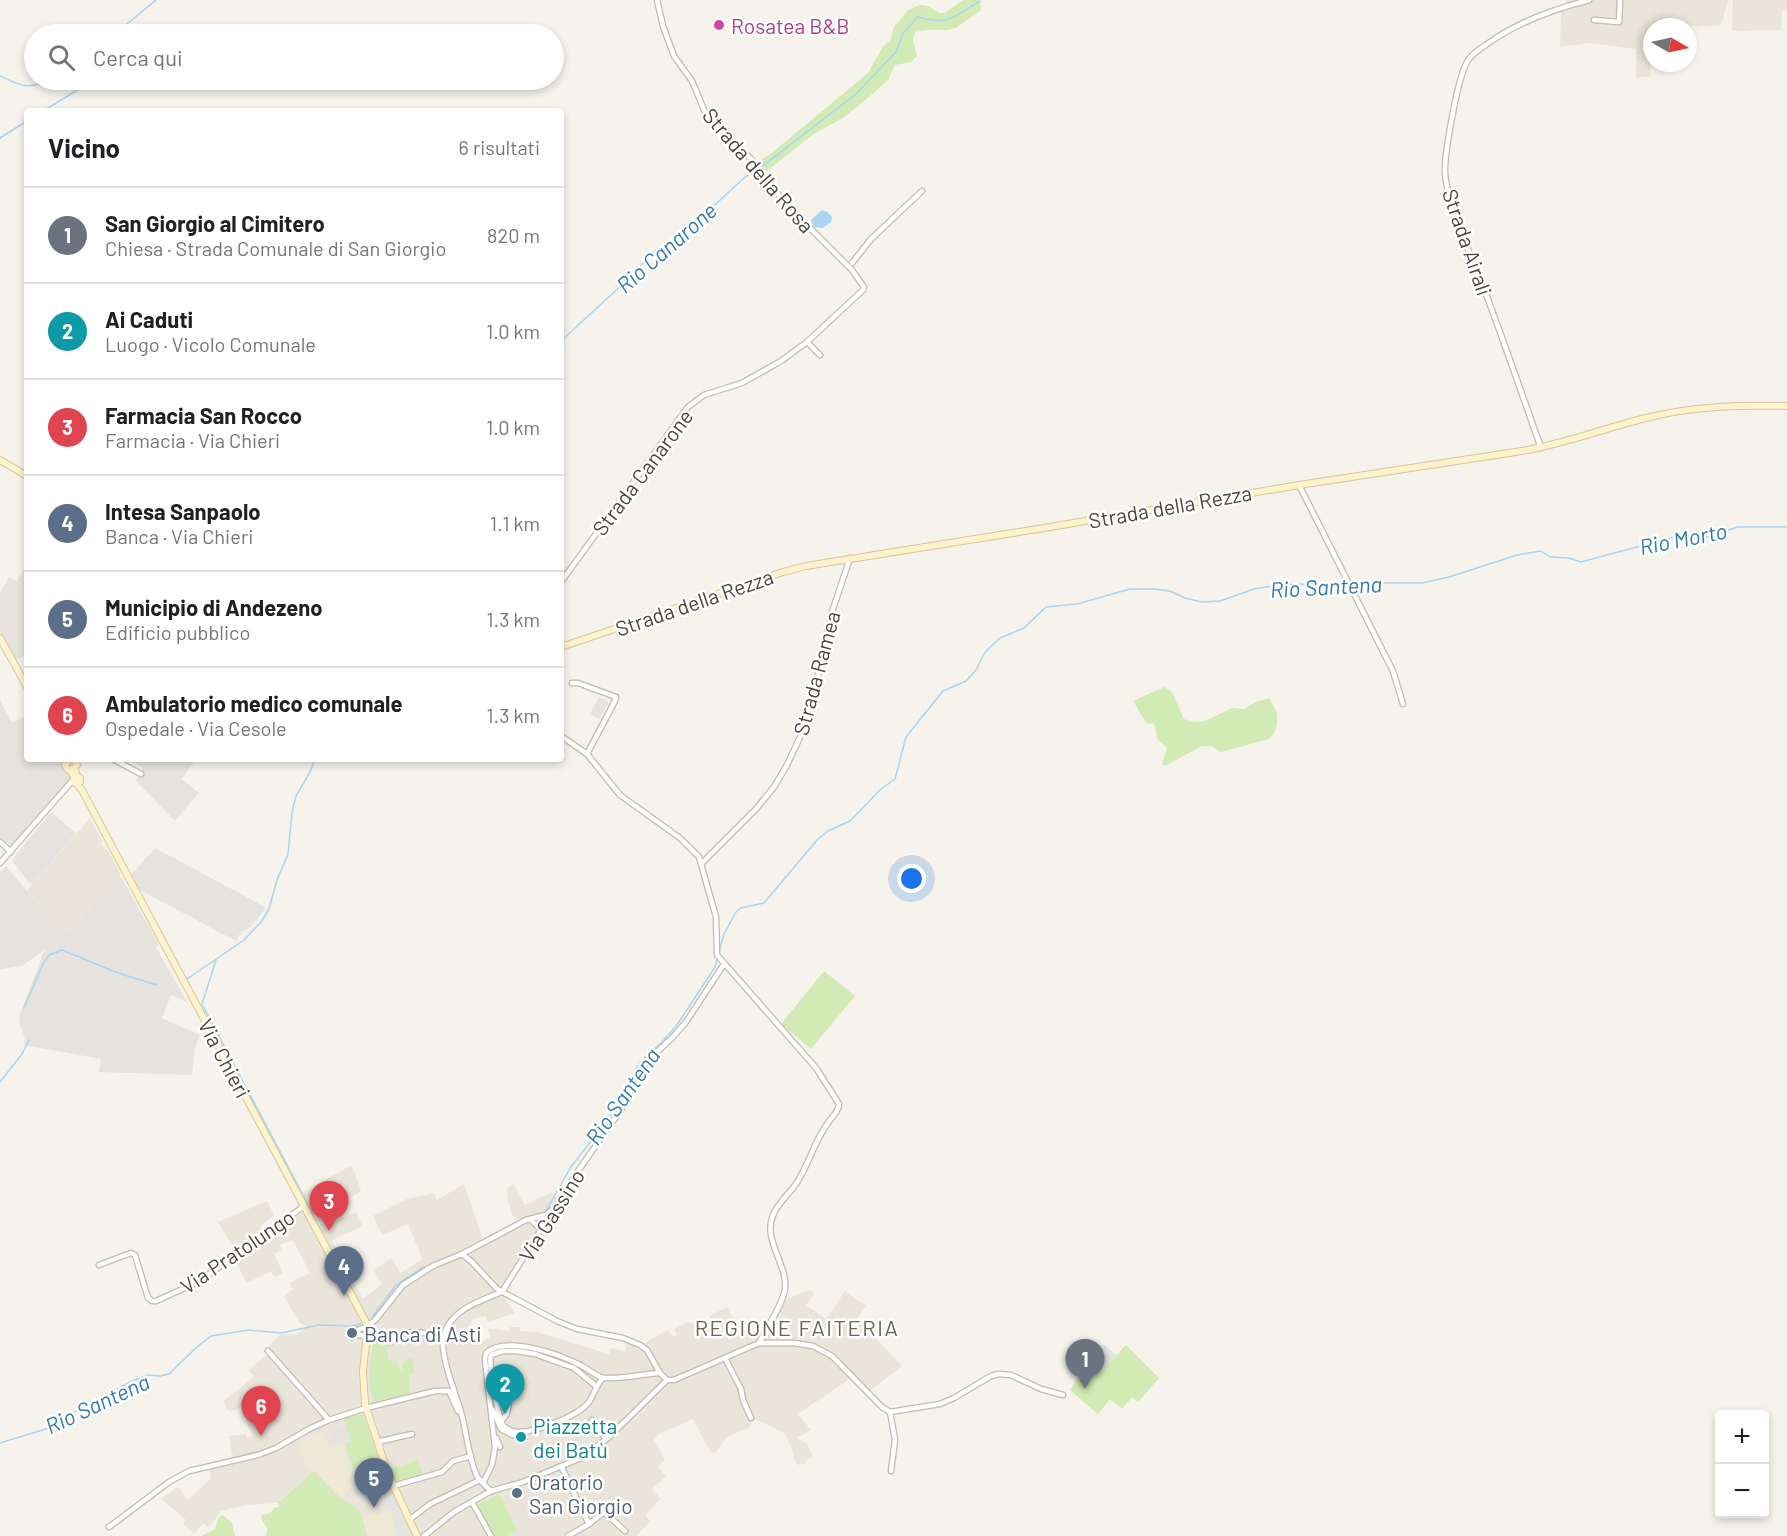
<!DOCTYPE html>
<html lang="it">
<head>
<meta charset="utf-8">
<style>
  :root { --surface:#fff; --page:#f2f2f2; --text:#202124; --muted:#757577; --line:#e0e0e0; --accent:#0b8043 }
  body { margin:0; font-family:Barlow,sans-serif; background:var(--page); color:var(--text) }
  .controls { position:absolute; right:18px; bottom:18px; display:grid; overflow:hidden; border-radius:6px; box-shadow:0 3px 9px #0003 }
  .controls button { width:54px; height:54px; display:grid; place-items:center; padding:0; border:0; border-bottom:2px solid var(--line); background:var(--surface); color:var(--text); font:30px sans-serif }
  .compass { position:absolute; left:1643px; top:18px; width:54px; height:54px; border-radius:50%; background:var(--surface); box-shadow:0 3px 9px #0003; rotate:99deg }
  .you { position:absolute; left:912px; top:879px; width:21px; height:21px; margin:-15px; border:4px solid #fff; border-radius:50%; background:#1a73e8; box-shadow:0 0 0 9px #1a73e833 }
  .badge { display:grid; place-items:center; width:39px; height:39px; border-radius:50%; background:var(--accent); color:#fff; font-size:20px; font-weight:700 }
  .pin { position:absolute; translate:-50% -50px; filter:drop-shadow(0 2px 3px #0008) }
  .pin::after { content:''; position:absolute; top:32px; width:21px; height:18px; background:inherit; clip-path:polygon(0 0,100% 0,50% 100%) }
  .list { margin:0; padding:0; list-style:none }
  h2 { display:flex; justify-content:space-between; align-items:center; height:78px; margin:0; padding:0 24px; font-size:26px }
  h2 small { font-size:20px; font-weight:400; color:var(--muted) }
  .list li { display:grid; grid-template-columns:39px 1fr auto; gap:18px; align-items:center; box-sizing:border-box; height:96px; padding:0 24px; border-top:2px solid var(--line) }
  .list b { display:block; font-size:22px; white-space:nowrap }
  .list p { margin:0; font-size:20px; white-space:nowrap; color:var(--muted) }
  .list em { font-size:20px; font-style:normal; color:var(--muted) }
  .icon { flex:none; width:33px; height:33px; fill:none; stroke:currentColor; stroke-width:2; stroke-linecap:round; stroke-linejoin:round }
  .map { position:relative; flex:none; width:1787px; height:1536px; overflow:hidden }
  .search { position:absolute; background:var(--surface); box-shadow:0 3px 9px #0003; left:24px; top:24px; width:540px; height:66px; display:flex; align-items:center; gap:15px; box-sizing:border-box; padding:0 21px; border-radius:33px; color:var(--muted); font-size:22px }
  .panel { position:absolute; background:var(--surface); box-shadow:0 3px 9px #0003; left:24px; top:108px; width:540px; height:654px; border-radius:6px }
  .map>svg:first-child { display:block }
  .residential { fill:#eae5da }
  .industrial { fill:#e6e2dd }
  .education { fill:#efe8d6 }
  .green { fill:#d2eab5 }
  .parking { fill:#e5e3e0 }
  .water { fill:#a9d4f2 }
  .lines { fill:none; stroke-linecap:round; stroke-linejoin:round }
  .stream { stroke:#a9d4f2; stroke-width:1.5 }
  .street-casing { stroke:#c2bbae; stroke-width:7 }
  .secondary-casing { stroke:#d6c79b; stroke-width:8 }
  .street { stroke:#fff; stroke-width:4.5 }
  .secondary { stroke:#fff3cd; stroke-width:6 }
  .hotel-dot { fill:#d1479c; stroke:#fff; stroke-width:2 }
  .service-dot { fill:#5c6f8a; stroke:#fff; stroke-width:2 }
  .culture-dot { fill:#0f9aa8; stroke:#fff; stroke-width:2 }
  .labels { text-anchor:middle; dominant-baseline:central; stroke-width:5; stroke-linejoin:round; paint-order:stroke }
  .hotel-label { font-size:21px; fill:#b23c85; stroke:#fff; text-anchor:start }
  .street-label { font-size:21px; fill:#4b4439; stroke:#fff }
  .service-label { font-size:21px; fill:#4e5e75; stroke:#fff; text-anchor:start }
  .culture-label { font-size:21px; fill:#0d838f; stroke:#fff; text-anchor:start }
  .water-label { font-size:22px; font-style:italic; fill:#2e7ab2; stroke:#fff }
  .neighbourhood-label { font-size:22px; letter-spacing:1.5px; fill:#6e6250; stroke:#fff }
</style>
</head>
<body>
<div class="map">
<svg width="1787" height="1536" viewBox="0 0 1787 1536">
  <rect width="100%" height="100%" fill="#f6f3ec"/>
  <!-- residential -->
  <g class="residential">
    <polygon points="1566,0 1728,0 1723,19 1719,26 1652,27 1650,77 1636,77 1636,49 1590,43 1560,47 1561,11 1566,9"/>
    <polygon points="1733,0 1787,0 1787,10 1782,11 1781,30 1732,31"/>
    <polygon points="90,818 103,842 101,844 105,849 107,849 121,874 70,933 53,921 27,890"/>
    <polygon points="352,1165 361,1191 333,1209 319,1215 325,1226 356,1212 363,1226 332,1240 363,1299 382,1284 373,1270 392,1258 400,1273 420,1261 422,1258 408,1224 382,1235 373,1216 407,1199 434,1193 437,1200 464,1184 483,1239 519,1220 512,1215 508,1201 507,1189 514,1184 525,1205 552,1192 554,1196 563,1199 508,1287 504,1297 515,1313 488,1322 486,1316 473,1319 461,1339 476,1345 490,1337 488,1329 489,1328 509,1331 510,1327 520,1327 520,1331 537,1332 609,1354 611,1348 625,1351 626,1346 625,1336 643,1344 668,1330 673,1337 677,1334 674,1329 688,1322 693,1324 699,1321 703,1328 713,1324 709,1316 727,1307 739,1329 745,1326 751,1332 766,1336 785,1299 810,1290 814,1293 806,1305 826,1319 845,1291 866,1306 857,1319 902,1366 867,1393 851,1378 798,1414 811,1430 797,1438 807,1443 813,1457 807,1460 804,1464 799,1465 796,1463 788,1439 784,1433 760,1421 753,1419 749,1428 730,1435 725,1439 715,1453 711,1452 708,1448 693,1419 659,1434 654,1440 665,1460 658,1467 666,1477 652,1489 661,1499 645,1515 650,1521 637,1536 367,1536 361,1512 338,1496 297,1486 278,1503 246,1505 221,1511 209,1528 203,1523 194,1534 183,1524 186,1520 161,1499 178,1487 188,1500 211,1478 209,1464 232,1458 229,1436 246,1434 247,1438 252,1436 246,1421 279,1405 268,1393 231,1412 226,1408 224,1401 254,1376 248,1370 267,1355 266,1349 281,1334 295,1334 304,1330 306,1327 299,1322 284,1296 293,1289 289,1283 310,1273 293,1240 280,1245 282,1250 274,1254 283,1273 275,1277 271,1271 247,1283 232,1255 236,1252 218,1222 267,1201 274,1215 261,1226 260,1232 261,1234 299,1206 294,1197"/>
  </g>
  <!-- industrial -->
  <g class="industrial">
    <polygon points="27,564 27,654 16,660 0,631 0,593 9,577 17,581"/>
    <polygon points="0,700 12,723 27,715 27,759 60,759 71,779 14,845 11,846 0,838"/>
    <polygon points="128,759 196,759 181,779 199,793 175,821 136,781 143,768"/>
    <polygon points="51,812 76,833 31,885 13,862 13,859"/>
    <polygon points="154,849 157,849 265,907 264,911 250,927 241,932 236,941 140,890 131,875"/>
    <polygon points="6,866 53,921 70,933 119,876 124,882 159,944 156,947 187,1002 171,995 162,1018 200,1035 195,1047 192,1075 99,1072 101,1059 24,1045 25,1039 19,1021 20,1014 45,949 22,966 0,969 0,872"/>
  </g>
  <!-- education -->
  <g class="education">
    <polygon points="323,1430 330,1446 342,1442 355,1484 352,1485 343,1499 307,1466 298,1443"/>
    <polygon points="390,1511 398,1536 367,1536 362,1517"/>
  </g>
  <!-- green -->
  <g class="green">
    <polygon points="964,0 979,0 981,10 956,28 948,30 929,30 915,32 913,40 917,56 911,62 895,65 888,80 869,97 843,118 815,133 767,171 758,165 757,161 768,156 868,73 882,48 891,39 894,27 908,10 920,5 928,6 939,13 944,13"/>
    <path d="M1164 687 1172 692 1184 719 1192 722 1205 721 1232 708 1244 709 1256 702 1269 698 1277 713V725L1274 733 1269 739 1221 752 1211 746H1202L1165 766 1162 764 1167 748 1157 739 1155 726 1153 723 1148 724C1144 721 1137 707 1133 701Z"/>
    <polygon points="824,971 855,996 811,1049 781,1024"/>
    <polygon points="397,1337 399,1344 386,1348 389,1361 397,1360 399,1370 402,1370 404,1361 412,1358 415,1373 410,1375 410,1393 373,1402 369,1379 373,1340 376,1338"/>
    <polygon points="1126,1345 1159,1378 1138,1402 1132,1397 1122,1409 1110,1399 1098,1414 1070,1390 1077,1378 1079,1380 1084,1374 1079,1370 1087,1359 1102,1371"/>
    <polygon points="362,1412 384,1476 359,1486 345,1443 351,1441 344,1418"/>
    <polygon points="418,1460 423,1476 396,1484 391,1469"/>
    <polygon points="314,1471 338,1496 361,1512 367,1536 266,1536 267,1528 261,1519 262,1515 270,1513 276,1507 279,1507 278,1503"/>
    <polygon points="499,1494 518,1531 508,1536 493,1536 477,1505"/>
    <polygon points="223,1515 232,1523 235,1536 201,1536 215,1529 219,1517"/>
  </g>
  <!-- parking -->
  <g class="parking">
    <polygon points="599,697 609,702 599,719 590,714"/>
    <polygon points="1097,1345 1105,1345 1116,1355 1102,1371 1084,1357"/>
    <polygon points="340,1425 341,1428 346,1427 350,1440 330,1446 327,1439 332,1437 329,1429"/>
    <polygon points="385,1475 395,1499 413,1536 398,1536 392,1513 387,1508 383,1498 379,1499 373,1498 366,1503 350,1490"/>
  </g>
  <!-- water -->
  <polygon class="water" points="822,210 827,212 832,217 831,222 823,228 814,227 811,220"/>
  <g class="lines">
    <!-- stream -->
    <g class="stream">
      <polyline points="115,34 156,0"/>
      <path d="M0 76C21 86 28 90 49 80"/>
      <polyline points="43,111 94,80"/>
      <polyline points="0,138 27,121"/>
      <path d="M760 168 856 94 896 52 903 33 918 17C950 26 955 16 980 1"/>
      <polyline points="561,341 624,283 656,250 681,236 744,178 756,170"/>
      <polyline points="1353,585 1382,583 1422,583 1449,577 1517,555 1541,551 1550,557 1569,558 1581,562 1678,536 1704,538 1738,527 1787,527"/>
      <polyline points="216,960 202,1004 313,1214"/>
      <polyline points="187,979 244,940 261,922 269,909 277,880 288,854 292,812 296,796 310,772 315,759"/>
      <polyline points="24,1008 43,964 49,955 62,950 118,973 157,985"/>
      <polyline points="0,1082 22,1054 29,1040"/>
      <polyline points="547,1209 571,1167 620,1103 627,1092 635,1070 642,1060 663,1041 677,1025 715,967 724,934 736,912 741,908 764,903 817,840 828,831 850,821 880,790 895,779 906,737 943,691 966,681 976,670 985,652 1000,638 1024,628 1046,607 1077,604 1130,589 1154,589 1170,591 1185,598 1202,602 1220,601 1254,589 1284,584 1348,585"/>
      <polyline points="373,1316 396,1285 423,1267"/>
      <polyline points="0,1443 59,1425 70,1414 97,1401 126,1384 147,1375 160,1376 169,1374 197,1347 211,1336 249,1330 281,1333 319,1325 351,1326 360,1324"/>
    </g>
    <!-- street casing -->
    <g class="street-casing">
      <g id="street">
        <polyline points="1594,20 1619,22 1620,0"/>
        <polyline points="852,263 871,239 922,191"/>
        <polyline points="807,342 820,355"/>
        <path d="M1541 448C1522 394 1503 339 1483 286 1470 253 1449 209 1445 174 1444 156 1458 72 1469 59 1474 52 1483 47 1490 42 1520 21 1554 9 1589 0"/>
        <polyline points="1299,485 1393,671 1403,704"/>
        <polyline points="561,582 688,407 704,395 742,383 781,361 807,342 863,290 864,287 852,270 785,203 751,159 705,112 692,81 674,56 663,26 657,0"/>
        <polyline points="572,683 578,683 616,697 615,701 587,754"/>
        <path d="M561 736 587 754 620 795 680 838 699 857 716 917 717 955 816 1068 839 1104C839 1112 832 1116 828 1123 814 1141 809 1165 796 1184 789 1194 779 1202 774 1213 761 1239 788 1264 785 1289 782 1306 767 1327 759 1343"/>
        <polyline points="113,759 141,774"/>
        <polyline points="0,842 11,852"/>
        <polyline points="0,863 73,780"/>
        <polyline points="702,863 756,809 774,787 787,765 808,720 831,615 850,558"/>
        <polyline points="530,1219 537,1226 544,1227 542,1219 538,1217"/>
        <polyline points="462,1254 472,1262 497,1289 557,1321 577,1329 623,1338 640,1345 647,1350 660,1373 667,1380"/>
        <polyline points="99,1265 131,1253 135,1255 148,1298 152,1301 156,1301 198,1282 304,1206"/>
        <polyline points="435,1334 414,1332 383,1337 358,1335 358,1330 368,1326 376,1319 403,1285 428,1269 435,1265 462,1254 526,1220 546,1215 552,1210"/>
        <polyline points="268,1351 329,1420"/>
        <polyline points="725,1358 741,1389 743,1400 751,1418"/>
        <polyline points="667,1380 674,1380 759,1343 794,1343 813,1346 832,1356 882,1407 890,1412 940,1404 954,1398 991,1376 999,1374 1011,1375 1041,1389 1063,1395"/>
        <path d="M596 1386 574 1368 535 1354 517 1351H503L491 1355C488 1367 498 1414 503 1426 507 1428 512 1432 516 1432 534 1433 577 1417 589 1402 594 1395 596 1385 603 1378"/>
        <polyline points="493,1410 501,1429 512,1435 519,1434"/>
        <polyline points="890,1412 895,1440 891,1471"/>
        <polyline points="592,1420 606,1439"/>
        <polyline points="501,1421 507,1414 510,1395 512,1392 521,1388"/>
        <polyline points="496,1438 500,1447"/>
        <polyline points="377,1442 412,1434"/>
        <path d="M561 1466C571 1486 579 1505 589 1524L604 1512 625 1531"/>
        <path d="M483 1483 492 1465 495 1447 485 1360 486 1353C506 1335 559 1354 580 1365 587 1368 597 1377 604 1378 623 1379 642 1374 660 1373"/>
        <polyline points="393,1486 442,1472 453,1461 471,1456"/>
        <path d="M491 1491C486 1486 479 1481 476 1474 469 1457 467 1437 463 1420 458 1397 438 1355 444 1334 452 1309 480 1301 502 1292L505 1287 578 1171 625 1104 644 1064 672 1038 686 1022 724 964"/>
        <polyline points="472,1502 491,1536"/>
        <polyline points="409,1520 430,1504 480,1480"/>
        <polyline points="109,1527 169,1482 189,1471 258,1455 276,1448 311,1428 329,1420 366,1408 435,1391 449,1391 458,1411"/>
        <polyline points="424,1536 454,1512 491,1491 523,1482 581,1458 608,1438 667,1380"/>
        <polyline points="568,1536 589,1524"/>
      </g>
    </g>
    <!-- secondary casing -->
    <g class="secondary-casing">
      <g id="secondary">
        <polyline points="0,460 27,476"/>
        <polyline points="0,638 27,687"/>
        <path d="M561 647 783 572 806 566 1044 528 1299 485 1522 451C1564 444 1605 428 1646 418 1692 406 1740 405 1787 406"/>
        <polyline points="69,759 65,765 68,770 71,770 77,765 76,762 73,759"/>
        <polyline points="70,770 74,776 74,782 78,783 80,782 80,778 76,775 75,769"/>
        <polyline points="76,783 82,790 108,839 368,1326 363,1371 365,1404 388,1474 417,1536"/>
      </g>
    </g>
    <!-- street -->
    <use href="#street" class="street"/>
    <!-- secondary -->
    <use href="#secondary" class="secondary"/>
  </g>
  <!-- markers -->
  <circle class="hotel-dot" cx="719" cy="25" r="6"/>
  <g class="service-dot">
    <circle cx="352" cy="1333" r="6"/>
    <circle cx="517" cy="1493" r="6"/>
  </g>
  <circle class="culture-dot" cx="521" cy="1437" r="6"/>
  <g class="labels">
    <!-- hotel labels -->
    <g class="hotel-label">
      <text x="731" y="25">Rosatea B&amp;B</text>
    </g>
    <!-- street labels -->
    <g class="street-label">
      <text transform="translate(759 170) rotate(49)">Strada della Rosa</text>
      <text transform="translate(1468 242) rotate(71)">Strada Airali</text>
      <text transform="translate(642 472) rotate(-53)">Strada Canarone</text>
      <text transform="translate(1170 506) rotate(-10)">Strada della Rezza</text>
      <text transform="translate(694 602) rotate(-19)">Strada della Rezza</text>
      <text transform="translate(816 673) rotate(-75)">Strada Ramea</text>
      <text transform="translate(225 1058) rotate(62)">Via Chieri</text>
      <text transform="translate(551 1215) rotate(-58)">Via Gassino</text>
      <text transform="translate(237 1251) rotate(-34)">Via Pratolungo</text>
    </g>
    <!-- service labels -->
    <g class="service-label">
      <text x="364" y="1333">Banca di Asti</text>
      <text x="529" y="1481">Oratorio<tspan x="529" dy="24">San Giorgio</tspan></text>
    </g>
    <!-- culture labels -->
    <g class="culture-label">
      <text x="533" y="1425">Piazzetta<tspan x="533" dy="24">dei Batù</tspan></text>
    </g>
    <!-- water labels -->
    <g class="water-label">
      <text transform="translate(666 247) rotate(-41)">Rio Canarone</text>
      <text transform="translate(1683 538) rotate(-11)">Rio Morto</text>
      <text transform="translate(1326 586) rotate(-3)">Rio Santena</text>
      <text transform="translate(622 1096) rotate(-55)">Rio Santena</text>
      <text transform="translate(97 1403) rotate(-25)">Rio Santena</text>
    </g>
    <!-- neighbourhood labels -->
    <g class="neighbourhood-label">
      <text x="797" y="1327">REGIONE FAITERIA</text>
    </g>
  </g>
</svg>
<div class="controls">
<button>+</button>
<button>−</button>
</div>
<svg class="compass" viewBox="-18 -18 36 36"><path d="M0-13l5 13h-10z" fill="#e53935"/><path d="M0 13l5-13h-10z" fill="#757577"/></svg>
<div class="you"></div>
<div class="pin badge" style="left:1085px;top:1389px;background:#6b7280">1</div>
<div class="pin badge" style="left:505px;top:1414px;background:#0f9aa8">2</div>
<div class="pin badge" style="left:329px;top:1231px;background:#e0444e">3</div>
<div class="pin badge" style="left:344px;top:1296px;background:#5c6f8a">4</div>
<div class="pin badge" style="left:374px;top:1508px;background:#5c6f8a">5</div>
<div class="pin badge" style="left:261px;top:1436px;background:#e0444e">6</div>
<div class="search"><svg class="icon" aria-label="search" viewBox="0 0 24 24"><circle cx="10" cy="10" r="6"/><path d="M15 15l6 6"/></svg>Cerca qui</div>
<section class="panel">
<h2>Vicino<small>6 risultati</small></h2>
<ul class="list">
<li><span class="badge" style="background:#6b7280">1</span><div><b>San Giorgio al Cimitero</b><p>Chiesa · Strada Comunale di San Giorgio</p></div><em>820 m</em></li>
<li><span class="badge" style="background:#0f9aa8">2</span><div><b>Ai Caduti</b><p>Luogo · Vicolo Comunale</p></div><em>1.0 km</em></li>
<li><span class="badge" style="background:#e0444e">3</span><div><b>Farmacia San Rocco</b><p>Farmacia · Via Chieri</p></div><em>1.0 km</em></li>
<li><span class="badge" style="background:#5c6f8a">4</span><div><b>Intesa Sanpaolo</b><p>Banca · Via Chieri</p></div><em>1.1 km</em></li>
<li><span class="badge" style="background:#5c6f8a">5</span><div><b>Municipio di Andezeno</b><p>Edificio pubblico</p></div><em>1.3 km</em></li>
<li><span class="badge" style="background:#e0444e">6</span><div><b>Ambulatorio medico comunale</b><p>Ospedale · Via Cesole</p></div><em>1.3 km</em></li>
</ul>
</section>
</div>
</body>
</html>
